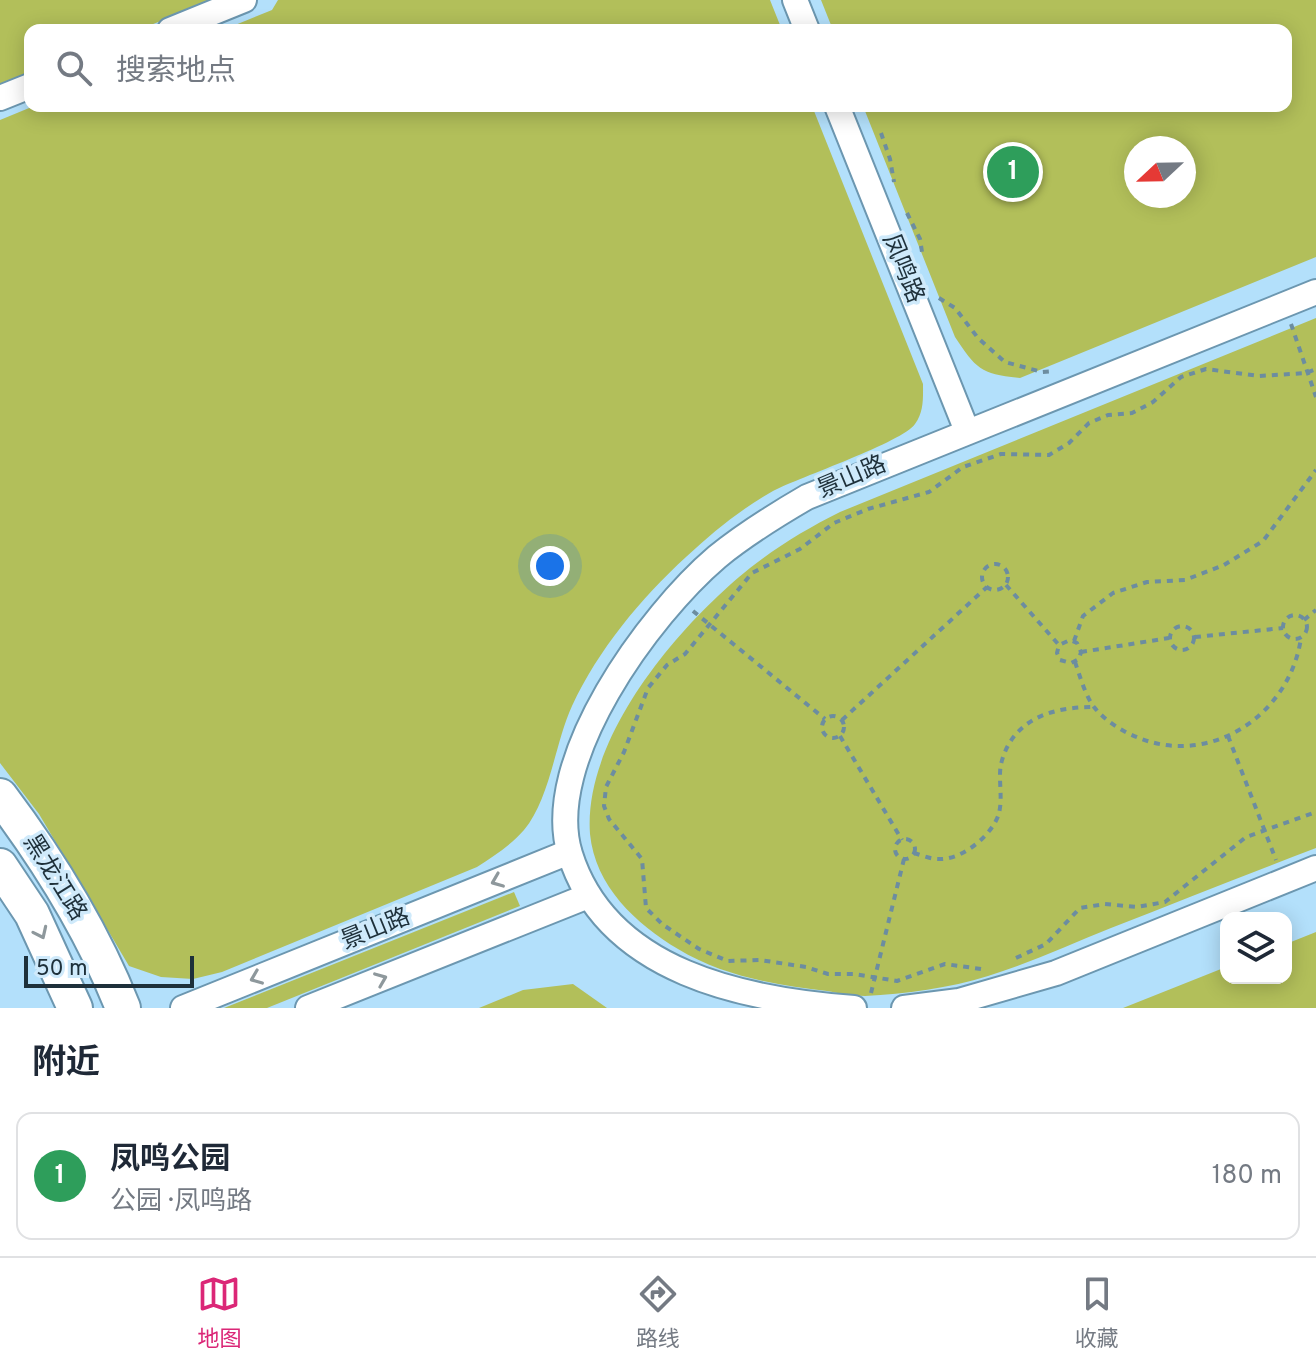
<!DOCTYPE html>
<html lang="zh">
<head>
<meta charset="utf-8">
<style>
  :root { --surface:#fff; --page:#f2f2f3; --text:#1f2937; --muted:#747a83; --line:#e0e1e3; --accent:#db2777 }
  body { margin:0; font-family:Overpass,"Noto Sans SC",sans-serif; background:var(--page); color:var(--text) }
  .controls { position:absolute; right:24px; bottom:24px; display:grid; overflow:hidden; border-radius:16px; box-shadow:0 4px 20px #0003 }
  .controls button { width:72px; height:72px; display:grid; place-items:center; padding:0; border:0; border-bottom:2px solid var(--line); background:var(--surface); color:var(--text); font:40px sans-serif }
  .compass { position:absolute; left:1124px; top:136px; width:72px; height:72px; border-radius:50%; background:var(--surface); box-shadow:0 4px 20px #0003; rotate:248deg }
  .scale { position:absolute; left:24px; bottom:20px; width:170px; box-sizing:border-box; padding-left:8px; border:4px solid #1e303a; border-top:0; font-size:22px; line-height:28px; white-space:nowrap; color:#1e303a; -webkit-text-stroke:6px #cfeafb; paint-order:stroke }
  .you { position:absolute; left:550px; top:566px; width:28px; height:28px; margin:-20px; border:6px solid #fff; border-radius:50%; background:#1a73e8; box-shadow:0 0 0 12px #1a73e833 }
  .badge { display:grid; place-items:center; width:52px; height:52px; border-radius:50%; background:var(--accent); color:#fff; font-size:26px; font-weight:700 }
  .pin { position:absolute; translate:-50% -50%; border:4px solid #fff; box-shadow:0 2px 8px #0006 }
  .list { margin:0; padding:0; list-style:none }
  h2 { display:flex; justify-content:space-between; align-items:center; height:104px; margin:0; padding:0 32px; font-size:34px }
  h2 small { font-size:26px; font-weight:400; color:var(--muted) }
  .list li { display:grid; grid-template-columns:52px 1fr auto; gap:24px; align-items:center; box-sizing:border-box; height:128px; margin:0 16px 16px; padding:0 16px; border:2px solid var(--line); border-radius:16px }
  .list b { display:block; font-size:30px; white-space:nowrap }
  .list p { margin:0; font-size:26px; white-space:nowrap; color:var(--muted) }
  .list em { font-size:26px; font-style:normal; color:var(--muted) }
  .icon { flex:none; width:44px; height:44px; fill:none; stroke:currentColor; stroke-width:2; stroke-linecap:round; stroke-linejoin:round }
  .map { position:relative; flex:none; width:1316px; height:1008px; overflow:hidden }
  .search { position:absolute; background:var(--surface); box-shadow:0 4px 20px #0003; left:24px; right:24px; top:24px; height:88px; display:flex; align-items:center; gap:20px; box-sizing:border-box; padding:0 28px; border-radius:16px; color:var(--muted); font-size:30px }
  .sheet { height:248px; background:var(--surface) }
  nav { display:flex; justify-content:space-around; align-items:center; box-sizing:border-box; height:112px; border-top:2px solid var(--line); background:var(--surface); font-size:22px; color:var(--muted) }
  nav a { display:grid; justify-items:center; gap:4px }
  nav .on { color:var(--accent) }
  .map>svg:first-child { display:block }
  .green { fill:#b2bf5a; fill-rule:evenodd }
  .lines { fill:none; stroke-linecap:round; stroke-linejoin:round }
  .street-casing { stroke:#6c97b0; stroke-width:28 }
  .secondary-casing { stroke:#6c97b0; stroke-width:38 }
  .path { stroke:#6c8da0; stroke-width:4; stroke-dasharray:6 6; stroke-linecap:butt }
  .street { stroke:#fff; stroke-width:24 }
  .secondary { stroke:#fff; stroke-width:34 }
  .oneway { stroke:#8e989c }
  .labels { text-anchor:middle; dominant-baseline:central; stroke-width:7; stroke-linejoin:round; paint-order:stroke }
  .street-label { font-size:24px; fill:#1e303a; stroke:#cfeafb }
</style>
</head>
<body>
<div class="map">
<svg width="1316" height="1008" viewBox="0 0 1316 1008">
  <rect width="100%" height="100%" fill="#b3e0fb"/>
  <!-- green -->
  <g class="green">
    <polygon points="0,0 214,0 138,30 30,30 30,73 0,85"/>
    <polygon points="278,0 770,0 782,30 223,30 272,10"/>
    <path d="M821 0H1316V257L1020 378C981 374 976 369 955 337L863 106H1286V30H833ZM1136 148H1184V196H1136Z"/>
    <path d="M34 106H812L923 384C923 398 924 412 915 424 903 442 800 477 773 491 741 509 713 532 686 557 641 598 598 650 572 706 555 743 550 799 524 830 511 845 494 856 477 867L222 972 193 979 161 977 129 966 39 814 0 763V120Z"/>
    <path d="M1316 318V848C1248 874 1180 901 1111 928 1071 944 1030 963 988 976 950 988 905 994 865 996 852 996 839 993 827 991 776 985 722 976 678 949 636 924 595 886 590 834 583 737 679 625 750 568 778 546 808 528 840 512Z"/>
    <polygon points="514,892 520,906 267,1008 224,1008"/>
    <polygon points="1316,932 1316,1008 1123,1008 1226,967 1226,978 1286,978 1286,944"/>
    <polygon points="573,984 607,1008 479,1008 523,990"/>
  </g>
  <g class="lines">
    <!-- street casing -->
    <g class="street-casing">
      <g id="street">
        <polyline points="795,0 807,30"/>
        <polyline points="170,30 244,0"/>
        <polyline points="0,98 30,86"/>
        <polyline points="837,106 967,431"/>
        <polyline points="183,1008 569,852"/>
        <polyline points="308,1008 588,896"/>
        <path d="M854 1008C746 1000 607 973 570 854 541 761 650 614 717 557 745 534 776 515 807 497L1316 292"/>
        <polyline points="904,1008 959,1001 1056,973 1316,868"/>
      </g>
    </g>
    <!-- secondary casing -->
    <g class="secondary-casing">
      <g id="secondary">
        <path d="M0 796C49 861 93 932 123 1008"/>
        <polyline points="0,866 32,914 75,1008"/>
      </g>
    </g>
    <!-- path -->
    <g class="path">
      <polyline points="881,133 890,159 894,182"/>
      <polyline points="907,213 920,239 922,252"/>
      <polyline points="939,298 955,308 978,338 1005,362 1042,372 1054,371"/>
      <polyline points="1291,324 1316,397"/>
      <circle cx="995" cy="577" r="13"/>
      <polyline points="1006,585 1059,645 1057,653 1060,660 1071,663 1079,659 1081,652 1077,643 1070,640 1059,645"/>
      <polyline points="693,611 825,719"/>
      <circle cx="1295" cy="627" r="12"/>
      <polyline points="1304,620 1316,610"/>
      <circle cx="1182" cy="638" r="12"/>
      <polyline points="1195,637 1283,628"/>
      <polyline points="1074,641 1083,616 1113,593 1147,582 1185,580 1224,565 1263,541 1316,470"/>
      <polyline points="1081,652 1169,638"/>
      <path d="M1075 662C1080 676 1085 695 1094 707 1105 721 1123 732 1139 738 1212 767 1290 714 1301 638"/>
      <circle cx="833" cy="727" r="11"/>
      <polyline points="842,720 987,587"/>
      <polyline points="840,736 902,840"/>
      <polyline points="1228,736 1276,860"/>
      <circle cx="905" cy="849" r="10"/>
      <path d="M914 853C921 855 930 859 938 859 961 861 993 835 999 813 1003 797 998 779 1001 764 1012 719 1052 707 1093 707"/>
      <polyline points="1016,958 1046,944 1080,908 1105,904 1137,907 1165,902 1246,837 1316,812"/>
      <polyline points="981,969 945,964 897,981 854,974 828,974 806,967 760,960 728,961 699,949 662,924 646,908 642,859 609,819 604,806 606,787 624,752 648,688 667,665 685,654 752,573 800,549 834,523 868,509 929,492 963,467 1001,454 1049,455 1069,443 1089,423 1108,415 1132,413 1153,402 1181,377 1206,369 1259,376 1306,373 1316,369"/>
      <polyline points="871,993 904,859"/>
    </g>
    <!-- street -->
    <use href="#street" class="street"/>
    <!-- secondary -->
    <use href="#secondary" class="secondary"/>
  </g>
  <!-- one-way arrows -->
  <defs><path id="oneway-chevron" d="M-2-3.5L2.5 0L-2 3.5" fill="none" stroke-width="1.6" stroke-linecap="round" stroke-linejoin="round" transform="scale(2)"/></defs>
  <g class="oneway">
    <use href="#oneway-chevron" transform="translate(497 881) rotate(158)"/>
    <use href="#oneway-chevron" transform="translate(41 933) rotate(65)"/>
    <use href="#oneway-chevron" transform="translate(256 978) rotate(158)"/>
    <use href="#oneway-chevron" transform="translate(381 979) rotate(-22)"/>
  </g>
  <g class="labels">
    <!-- street labels -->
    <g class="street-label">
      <text transform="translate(902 269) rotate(68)">凤鸣路</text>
      <text transform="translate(852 478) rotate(-23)">景山路</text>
      <text transform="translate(54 878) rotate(58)">黑龙江路</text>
      <text transform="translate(376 930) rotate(-22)">景山路</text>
    </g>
  </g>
</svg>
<div class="controls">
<button><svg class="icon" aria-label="layers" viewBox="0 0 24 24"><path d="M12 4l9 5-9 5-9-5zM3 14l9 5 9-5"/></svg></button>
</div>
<svg class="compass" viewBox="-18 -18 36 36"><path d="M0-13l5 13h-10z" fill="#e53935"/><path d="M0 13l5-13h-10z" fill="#747a83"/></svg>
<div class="scale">50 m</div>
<div class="you"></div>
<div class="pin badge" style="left:1013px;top:172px;background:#2e9e5b">1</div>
<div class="search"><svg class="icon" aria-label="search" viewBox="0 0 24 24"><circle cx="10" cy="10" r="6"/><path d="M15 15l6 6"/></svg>搜索地点</div>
</div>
<section class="sheet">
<h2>附近<small></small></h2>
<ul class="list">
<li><span class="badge" style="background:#2e9e5b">1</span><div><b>凤鸣公园</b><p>公园 · 凤鸣路</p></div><em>180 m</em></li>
</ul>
</section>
<nav>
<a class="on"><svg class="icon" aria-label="map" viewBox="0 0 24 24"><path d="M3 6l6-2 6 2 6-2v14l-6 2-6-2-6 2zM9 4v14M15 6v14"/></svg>地图</a>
<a><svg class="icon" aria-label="directions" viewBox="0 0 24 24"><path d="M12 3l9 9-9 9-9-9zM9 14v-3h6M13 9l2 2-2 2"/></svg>路线</a>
<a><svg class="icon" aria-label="saved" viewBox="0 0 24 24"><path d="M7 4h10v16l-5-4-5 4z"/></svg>收藏</a>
</nav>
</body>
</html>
